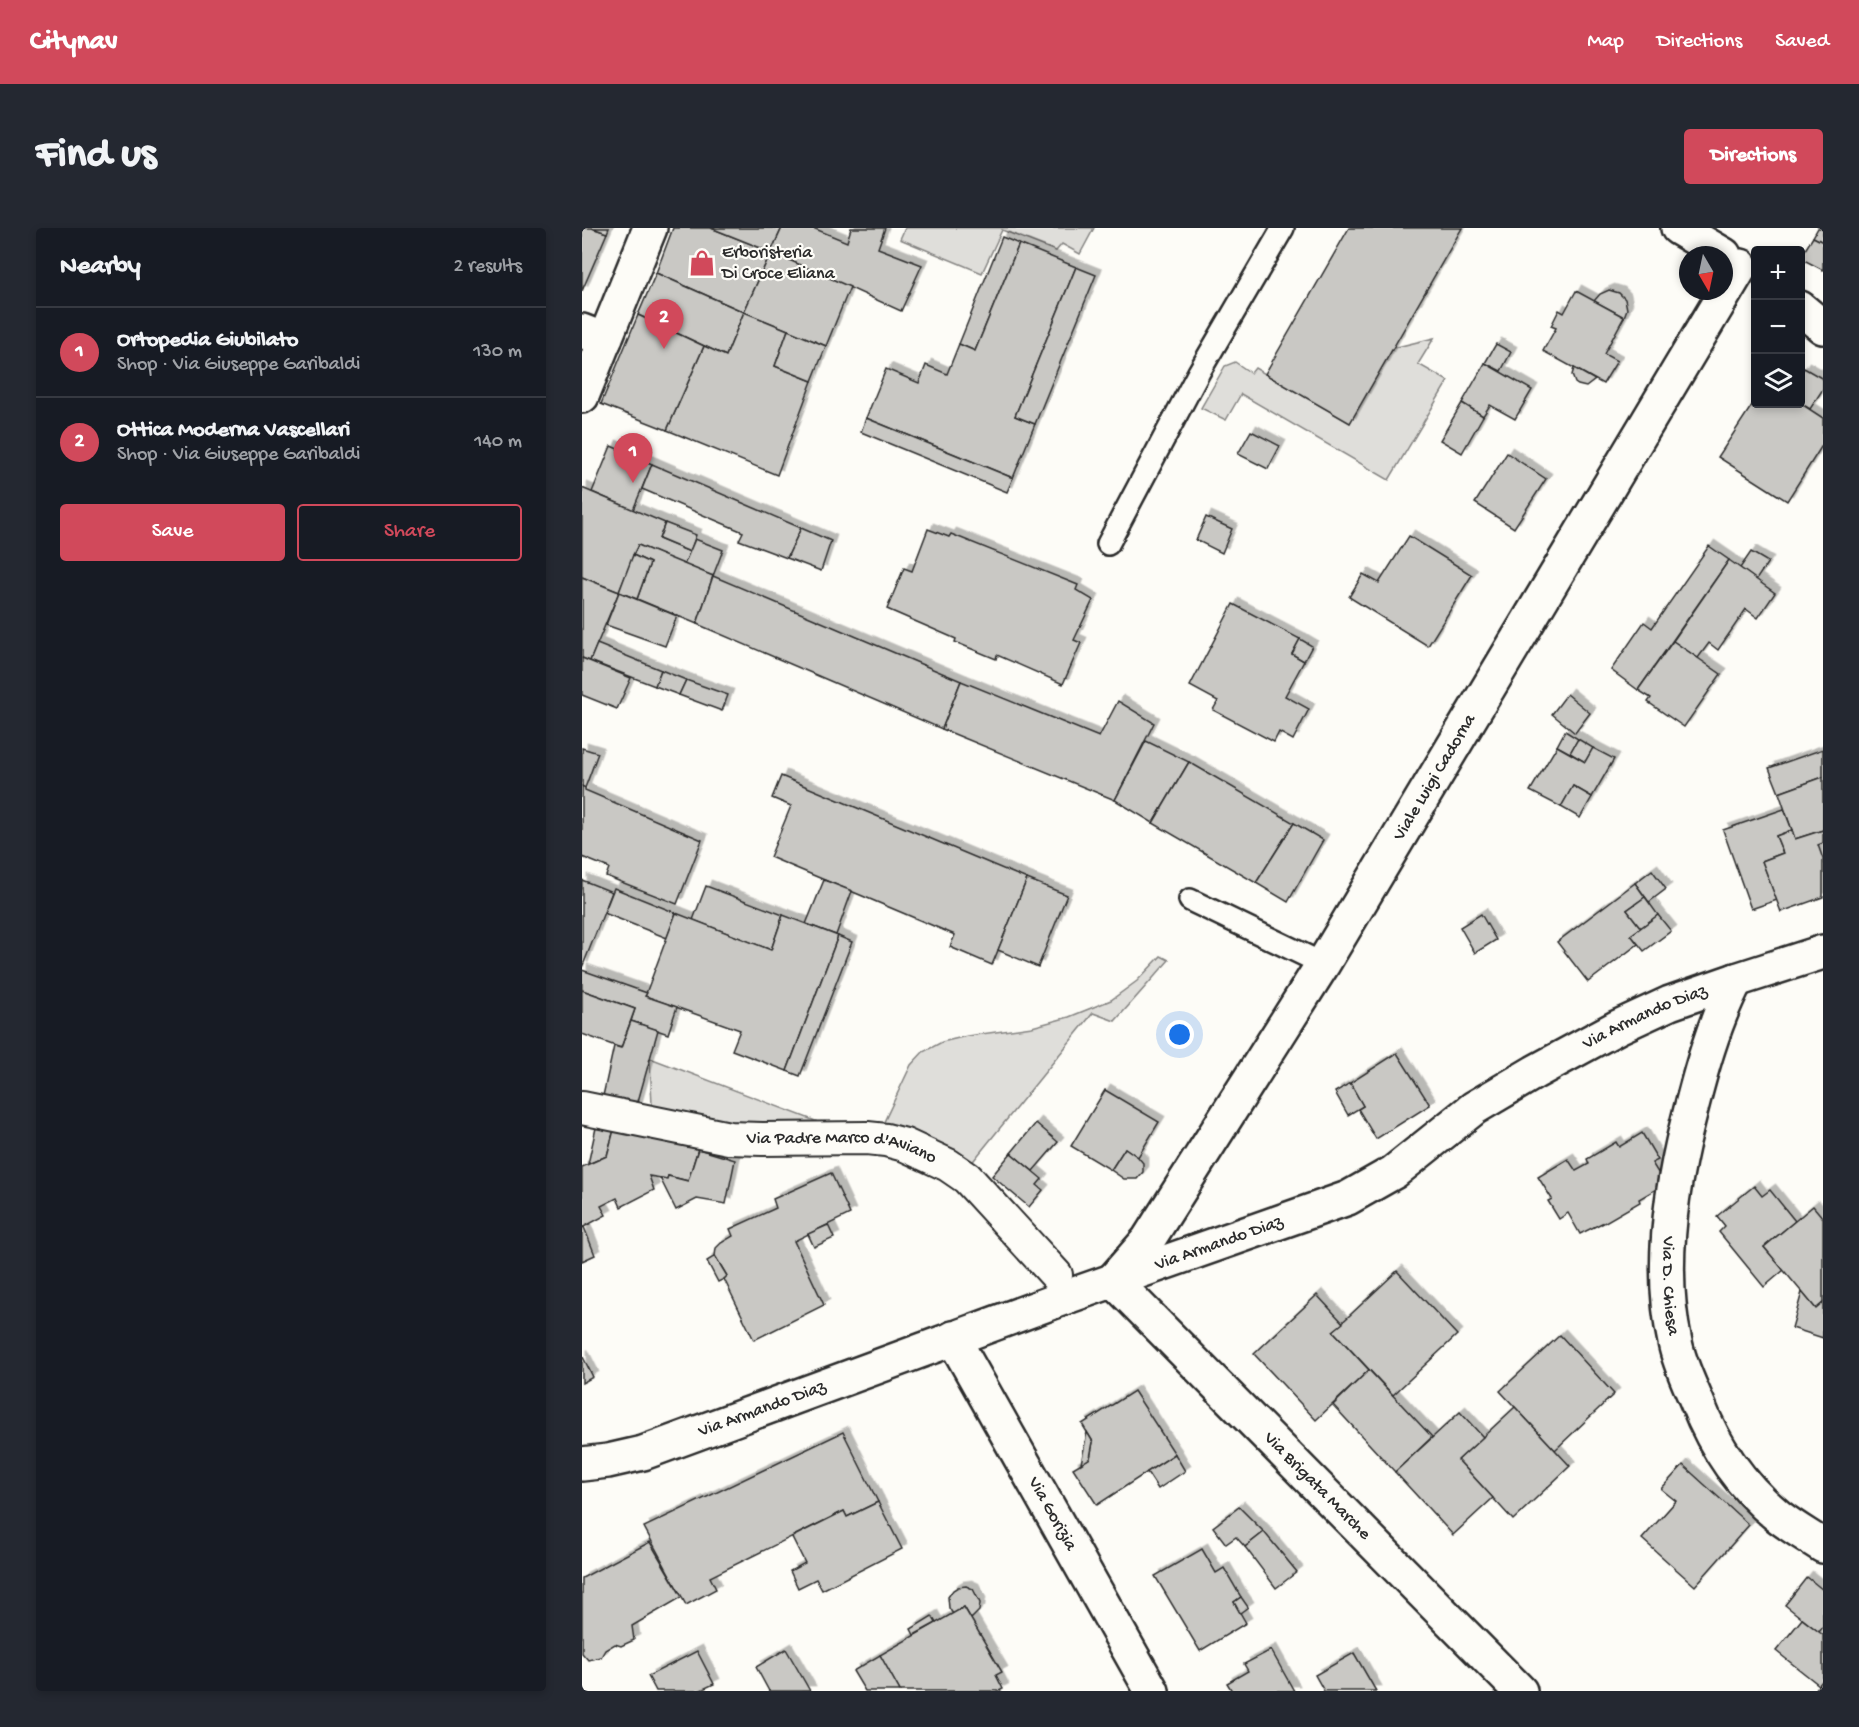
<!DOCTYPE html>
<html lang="en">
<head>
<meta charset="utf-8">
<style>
  :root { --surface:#171b24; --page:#242831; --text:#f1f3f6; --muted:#9ea1a6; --line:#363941; --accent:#d1495b }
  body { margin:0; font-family:"Gochi Hand",sans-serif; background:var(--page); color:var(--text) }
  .controls { position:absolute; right:18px; top:18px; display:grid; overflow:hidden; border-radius:6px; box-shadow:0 3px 9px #0003 }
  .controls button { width:54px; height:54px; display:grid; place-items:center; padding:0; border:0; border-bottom:2px solid var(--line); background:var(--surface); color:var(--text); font:30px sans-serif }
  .compass { position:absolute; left:1097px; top:18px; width:54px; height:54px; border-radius:50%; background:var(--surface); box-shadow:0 3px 9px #0003; rotate:171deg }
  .you { position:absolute; left:598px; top:807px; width:21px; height:21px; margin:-15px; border:4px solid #fff; border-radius:50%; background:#1a73e8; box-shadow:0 0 0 9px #1a73e833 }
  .badge { display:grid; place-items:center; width:39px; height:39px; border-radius:50%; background:var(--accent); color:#fff; font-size:20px; font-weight:700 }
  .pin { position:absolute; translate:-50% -50px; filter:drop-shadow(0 2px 3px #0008) }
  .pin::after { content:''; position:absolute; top:32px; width:21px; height:18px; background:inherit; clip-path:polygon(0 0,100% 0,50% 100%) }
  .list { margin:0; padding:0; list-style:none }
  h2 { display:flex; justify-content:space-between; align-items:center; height:78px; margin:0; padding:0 24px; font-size:26px }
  h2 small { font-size:20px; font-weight:400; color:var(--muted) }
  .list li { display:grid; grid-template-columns:39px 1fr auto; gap:18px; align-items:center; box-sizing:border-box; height:90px; padding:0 24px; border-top:2px solid var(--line) }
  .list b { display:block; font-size:22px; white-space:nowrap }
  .list p { margin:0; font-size:20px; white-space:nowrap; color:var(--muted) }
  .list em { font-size:20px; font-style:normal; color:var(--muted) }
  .actions { display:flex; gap:12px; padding:18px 24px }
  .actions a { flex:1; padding:14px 0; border:2px solid var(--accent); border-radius:6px; text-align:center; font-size:21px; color:var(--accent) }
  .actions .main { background:var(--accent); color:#fff }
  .icon { flex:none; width:33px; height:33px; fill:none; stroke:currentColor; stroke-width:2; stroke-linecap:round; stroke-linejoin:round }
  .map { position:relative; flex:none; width:1241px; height:1463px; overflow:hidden; border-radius:6px }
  header { display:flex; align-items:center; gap:36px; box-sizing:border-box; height:84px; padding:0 30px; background:var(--accent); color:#fff }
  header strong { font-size:28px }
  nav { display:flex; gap:33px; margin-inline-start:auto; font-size:21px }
  .intro { display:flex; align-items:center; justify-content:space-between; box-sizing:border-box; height:144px; padding:0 36px }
  h1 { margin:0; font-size:42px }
  .button { padding:15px 27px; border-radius:6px; background:var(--accent); color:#fff; font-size:21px; font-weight:700 }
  main { display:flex; gap:36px; padding:0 36px }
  aside { flex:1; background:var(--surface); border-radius:6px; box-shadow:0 3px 9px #0003 }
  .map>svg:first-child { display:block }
  .green { fill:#dfdeda; stroke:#858482; stroke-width:1.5 }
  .building { fill:#c9c8c4; stroke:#2b2b2b; stroke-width:1.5; filter:url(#shadow) }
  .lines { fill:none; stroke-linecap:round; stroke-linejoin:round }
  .service-casing { stroke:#2b2b2b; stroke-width:26 }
  .pedestrian-casing { stroke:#2b2b2b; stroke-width:36 }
  .minor-casing { stroke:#2b2b2b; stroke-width:38 }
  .tertiary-casing { stroke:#2b2b2b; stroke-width:38 }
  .service { stroke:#fdfcf7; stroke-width:21 }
  .pedestrian { stroke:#fdfcf7; stroke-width:32 }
  .minor { stroke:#fdfcf7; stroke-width:33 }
  .tertiary { stroke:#fdfcf7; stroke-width:33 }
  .labels { text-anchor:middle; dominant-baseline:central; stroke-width:4.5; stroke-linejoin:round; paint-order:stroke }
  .poi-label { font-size:18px; fill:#2b2b2b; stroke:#fdfcf7; text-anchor:start }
  .street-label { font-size:18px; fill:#2b2b2b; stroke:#fdfcf7 }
</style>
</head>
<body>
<header>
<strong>Citynav</strong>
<nav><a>Map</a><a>Directions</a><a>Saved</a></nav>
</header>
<div class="intro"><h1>Find us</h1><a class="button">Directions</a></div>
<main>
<aside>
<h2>Nearby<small>2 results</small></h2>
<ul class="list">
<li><span class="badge">1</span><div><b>Ortopedia Giubilato</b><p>Shop · Via Giuseppe Garibaldi</p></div><em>130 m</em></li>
<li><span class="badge">2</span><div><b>Ottica Moderna Vascellari</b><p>Shop · Via Giuseppe Garibaldi</p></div><em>140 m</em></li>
</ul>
<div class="actions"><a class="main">Save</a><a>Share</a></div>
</aside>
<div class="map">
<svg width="1241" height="1463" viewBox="0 0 1241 1463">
  <defs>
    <filter id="shadow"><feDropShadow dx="5.5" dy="-5.5" stdDeviation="0" flood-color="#0004"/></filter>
  </defs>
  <rect width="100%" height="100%" fill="#fdfcf7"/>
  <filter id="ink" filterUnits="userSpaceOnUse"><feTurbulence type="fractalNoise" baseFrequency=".0167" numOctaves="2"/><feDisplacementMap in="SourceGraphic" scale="12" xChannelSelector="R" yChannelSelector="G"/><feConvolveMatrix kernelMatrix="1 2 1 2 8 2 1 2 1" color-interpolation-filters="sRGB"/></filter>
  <g filter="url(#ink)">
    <!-- green -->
    <g class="green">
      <polygon points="323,0 512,0 498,26 480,16 474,23 420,2 400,45 318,11"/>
      <polygon points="852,110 836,136 866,153 807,252 659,166 644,192 619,180 643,138 653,134 669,145 673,140 768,195 811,120"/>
      <polygon points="579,728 587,732 533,793 511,785 388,937 301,896 329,837 341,824 360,814 385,808 450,799 487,789 529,772 555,753"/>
      <polygon points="68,830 252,900 165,900 70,878"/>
    </g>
    <!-- building -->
    <g class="building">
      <polygon points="0,0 10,0 25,5 0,63"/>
      <polygon points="10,0 27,0 25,5"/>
      <polygon points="91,0 129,0 189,24 162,84 74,45"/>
      <polygon points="129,0 200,0 189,24"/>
      <polygon points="200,0 231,0 265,14 269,0 303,0 296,20 340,37 319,83 189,24"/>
      <polygon points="767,0 880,0 768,195 683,146"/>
      <polygon points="1236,0 1241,0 1241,14 1231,9"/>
      <polygon points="420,9 437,16 393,123 377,116"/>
      <polygon points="1231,9 1241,14 1241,42 1218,30"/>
      <polygon points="437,16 494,39 433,188 453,196 431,250 284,190 304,141 337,155 344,137 365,146 377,116 393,123"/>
      <polygon points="189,24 268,59 244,118 162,84"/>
      <polygon points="494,39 514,47 453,196 433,188"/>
      <polygon points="74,45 162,84 144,128 56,87"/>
      <polygon points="1027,62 1037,65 1043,71 1045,81 1042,89 1012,73 1018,66"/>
      <polygon points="994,63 1042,89 1022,126 1035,133 1021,156 961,123 974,100 969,98 977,82 982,85"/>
      <polygon points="162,84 206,102 193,138 230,153 195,247 85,202 122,118 144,128"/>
      <polygon points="56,87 122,118 85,202 19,176"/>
      <polygon points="206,102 244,118 230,153 193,138"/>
      <polygon points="914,116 929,124 919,143 903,135"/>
      <polygon points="903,135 950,162 933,191 908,177 901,188 880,175"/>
      <polygon points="992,140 1013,152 1004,159 996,157 993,155 990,147"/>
      <polygon points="1222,140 1241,151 1241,161 1228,181 1218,175 1218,146"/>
      <polygon points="1174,171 1174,176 1218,175 1241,190 1241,216 1205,273 1136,229"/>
      <polygon points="880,175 901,188 880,225 858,212"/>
      <polygon points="284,190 431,250 425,264 279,204"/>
      <polygon points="669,203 698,218 686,241 656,226"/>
      <polygon points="29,218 70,236 51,282 10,264"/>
      <polygon points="925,225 964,251 932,300 893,275"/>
      <polygon points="70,236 219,300 205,330 157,312 161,304 60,261"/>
      <polygon points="0,260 83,295 77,311 108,324 102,337 56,317 37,364 0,349"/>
      <polygon points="624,289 650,301 640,325 614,312"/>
      <polygon points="83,295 114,307 108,324 77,311"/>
      <polygon points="219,300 249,313 239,343 205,330"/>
      <polygon points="346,301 367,309 369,306 496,357 494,362 511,372 492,412 499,415 481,456 415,427 414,431 373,414 374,411 305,381 322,340 330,343"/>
      <polygon points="827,308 890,347 846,418 767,369 781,346 797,355"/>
      <polygon points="113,311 141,322 131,348 102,337"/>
      <polygon points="56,317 131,348 115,396 55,371 68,335 51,327"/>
      <polygon points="1127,318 1147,332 1056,462 1029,442 1062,394 1070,400"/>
      <polygon points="1169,324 1186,334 1174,352 1158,340"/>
      <polygon points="51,327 68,335 55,371 37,364"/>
      <polygon points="1147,332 1193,365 1176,390 1164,381 1136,422 1127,415 1116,430 1091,413"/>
      <polygon points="131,348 379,453 360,501 115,396"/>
      <polygon points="0,349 37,364 8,433 0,430"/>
      <polygon points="37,364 95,388 83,418 24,397"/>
      <polygon points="651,376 718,411 710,426 722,433 703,468 727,481 711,512 697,504 692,514 631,482 636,473 608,458"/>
      <polygon points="718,411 730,418 722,433 710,426"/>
      <polygon points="1091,413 1139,446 1102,499 1066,474 1069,470 1056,462"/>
      <polygon points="15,416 79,442 73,458 8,433"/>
      <polygon points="0,430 49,450 35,481 0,467"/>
      <polygon points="79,442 104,452 97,467 73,458"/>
      <polygon points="104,452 146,467 140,483 97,467"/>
      <polygon points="379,453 517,509 536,473 572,495 533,572 360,501"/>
      <polygon points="985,466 1008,485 993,505 970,486"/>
      <polygon points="983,503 996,511 988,525 975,518"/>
      <polygon points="996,511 1011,520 1003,534 988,525"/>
      <polygon points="564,513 607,534 571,595 533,572"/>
      <polygon points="975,518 1003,534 1011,520 1032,531 1010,569 991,558 979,579 948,563"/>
      <polygon points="0,520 16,525 3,560 0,558"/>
      <polygon points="1241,521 1241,549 1197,565 1187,540"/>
      <polygon points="607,534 712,595 674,655 571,595"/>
      <polygon points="199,548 445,651 410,737 368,719 373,707 188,629 209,578 190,570"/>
      <polygon points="1241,549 1241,602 1213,611 1197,565"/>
      <polygon points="0,558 3,560 3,562 120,612 95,676 24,648 27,640 0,629"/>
      <polygon points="991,558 1010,569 998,590 979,579"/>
      <polygon points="1202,581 1210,602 1194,608 1201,625 1180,633 1195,672 1169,681 1141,602"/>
      <polygon points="712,595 741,612 706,674 674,655"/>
      <polygon points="1210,602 1213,611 1241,602 1241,615 1236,617 1241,631 1241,669 1199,684 1180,633 1201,625 1194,608"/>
      <polygon points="1070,642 1084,661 1067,674 1053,655"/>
      <polygon points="445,651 485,667 456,739 416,722"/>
      <polygon points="0,652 30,664 0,740"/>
      <polygon points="242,652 270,663 254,707 224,696"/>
      <polygon points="1053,655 1063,669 1045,682 1059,700 1049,707 1056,716 1006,754 975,714"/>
      <polygon points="124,658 201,687 189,722 111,692"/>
      <polygon points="32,660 94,685 85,710 22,685"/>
      <polygon points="1063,669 1076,687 1059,700 1045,682"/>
      <polygon points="94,685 189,722 201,687 256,708 205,843 150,822 158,802 63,768"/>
      <polygon points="899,686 914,712 893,725 878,699"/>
      <polygon points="1076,687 1089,703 1062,723 1049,707"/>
      <polygon points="256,708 270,714 218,848 205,843"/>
      <polygon points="0,742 65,765 63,768 95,779 86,806 49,793 53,781 0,762"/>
      <polygon points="0,762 53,781 39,820 0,806"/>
      <polygon points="49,793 76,802 48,902 33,898 25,928 6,936 32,818 39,820"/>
      <polygon points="815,825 848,877 794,911 776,881 781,878 768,855"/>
      <polygon points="768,855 781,878 766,887 753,864"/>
      <polygon points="523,862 577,894 556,929 543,920 529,942 489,918"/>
      <polygon points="454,895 476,914 451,943 429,925"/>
      <polygon points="33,898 116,921 106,953 86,948 85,951 67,948 72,962 39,979 35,970 19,978 24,987 0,1000 0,939 25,928"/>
      <polygon points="1060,905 1076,932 1070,935 1083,956 1057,971 1058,974 1020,996 1020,995 998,1006 986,985 977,991 966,973 970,971 956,949 986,931 994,943 1007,936 1005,931 1034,914 1037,919"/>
      <polygon points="543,920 556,929 561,935 561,944 555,951 542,951 529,942"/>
      <polygon points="116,921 153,932 144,976 115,971 94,982 78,950 85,951 86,948 106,953"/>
      <polygon points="429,925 460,951 455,957 461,962 447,979 410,948"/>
      <polygon points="249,945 268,986 212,1013 242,1077 172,1112 142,1051 145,1048 133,1028 134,1020 139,1015 151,1008 148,1001 194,980 191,971"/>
      <polygon points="1172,958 1180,968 1188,962 1213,993 1182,1019 1202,1042 1182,1059 1137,1004 1143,998 1135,988"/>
      <polygon points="1231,978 1241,990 1241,1075 1234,1081 1182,1019"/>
      <polygon points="246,997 252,1010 232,1019 226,1006"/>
      <polygon points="2,999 13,1027 0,1033 0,1000"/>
      <polygon points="133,1028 145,1048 142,1051 136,1054 125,1033"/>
      <polygon points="815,1043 875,1107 811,1167 751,1103"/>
      <polygon points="1220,1064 1234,1081 1241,1075 1241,1110 1210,1100"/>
      <polygon points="735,1067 761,1095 751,1103 787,1142 734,1192 672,1126"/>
      <polygon points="978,1107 1032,1166 973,1222 918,1163"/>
      <polygon points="0,1127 11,1149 0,1155"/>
      <polygon points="787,1142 850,1209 813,1244 751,1177"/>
      <polygon points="552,1163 593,1226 515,1277 491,1240 508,1230 511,1214 500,1196"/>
      <polygon points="933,1179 988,1238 931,1292 876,1232"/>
      <polygon points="878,1184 901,1209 876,1232 911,1270 871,1307 813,1244"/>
      <polygon points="261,1204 296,1274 265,1289 262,1283 128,1349 134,1361 104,1377 62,1299"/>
      <polygon points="505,1204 511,1214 508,1230 499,1236"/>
      <polygon points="593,1226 603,1243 576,1261 565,1244"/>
      <polygon points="1101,1237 1167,1297 1113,1358 1060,1311 1094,1273 1079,1261"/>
      <polygon points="296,1274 320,1321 240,1362 234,1351 216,1360 208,1343 223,1335 210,1309 262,1283 265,1289"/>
      <polygon points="657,1279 682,1304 663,1319 654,1309 644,1316 631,1299"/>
      <polygon points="682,1304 715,1344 694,1360 663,1319"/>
      <polygon points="68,1314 100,1369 50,1398 52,1412 39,1418 33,1416 23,1422 19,1429 6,1432 0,1425 0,1350"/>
      <polygon points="620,1321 634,1345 642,1340 659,1369 652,1374 664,1395 618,1423 573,1348"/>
      <polygon points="1225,1349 1241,1362 1241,1399 1237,1404 1203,1377"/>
      <polygon points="384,1358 391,1361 398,1375 397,1383 389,1391 382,1379 371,1386 367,1380 366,1369 371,1362 376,1359"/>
      <polygon points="659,1369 666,1379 658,1385 652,1374"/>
      <polygon points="382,1379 420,1444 414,1447 421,1461 417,1463 318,1463 298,1427"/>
      <polygon points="350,1388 354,1395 332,1407 329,1401"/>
      <polygon points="1220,1391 1241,1407 1241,1452 1237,1457 1194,1423"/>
      <polygon points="204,1421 228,1463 187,1463 174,1439"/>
      <polygon points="689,1422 712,1463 650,1463 645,1455 666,1443 662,1436"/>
      <polygon points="115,1423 132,1456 117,1463 74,1463 66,1448"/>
      <polygon points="772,1425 794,1463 742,1463 733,1447"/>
      <polygon points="298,1427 318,1463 283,1463 271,1443"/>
      <polygon points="1241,1452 1241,1463 1232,1463 1237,1457"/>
    </g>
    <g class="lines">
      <!-- service casing -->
      <g class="service-casing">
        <g id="service">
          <polyline points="526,316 617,144 701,0"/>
          <polyline points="608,672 741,736"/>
        </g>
      </g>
      <!-- pedestrian casing -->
      <g class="pedestrian-casing">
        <g id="pedestrian">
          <path id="s1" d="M0 880 147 910 180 911 285 910 304 912 323 917 366 937 385 950 474 1047"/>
        </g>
      </g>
      <!-- minor casing -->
      <g class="minor-casing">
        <g id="minor">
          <polyline points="1096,0 1142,27"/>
          <polyline points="1218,80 1241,99"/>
          <polyline points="0,103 23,112"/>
          <path id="s2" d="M1154 752C1131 796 1118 845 1106 893 1088 964 1077 1042 1093 1114 1097 1135 1107 1155 1115 1174 1132 1218 1159 1258 1196 1288 1210 1299 1226 1308 1241 1318"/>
          <path id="s3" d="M532 1051 566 1012 741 736 1159 38"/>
          <path id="s4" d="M531 1052 938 1463"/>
          <path id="s5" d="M371 1110 570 1463"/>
          <path id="s6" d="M0 1236 26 1233 61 1225 490 1067 766 970 812 944 892 880 953 844 1036 799 1088 775 1154 752 1241 724"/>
        </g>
      </g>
      <!-- tertiary casing -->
      <g class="tertiary-casing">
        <polyline id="tertiary" points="0,168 68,0"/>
      </g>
      <!-- service -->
      <use href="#service" class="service"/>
      <!-- pedestrian -->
      <use href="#pedestrian" class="pedestrian"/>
      <!-- minor -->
      <use href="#minor" class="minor"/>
      <!-- tertiary -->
      <use href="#tertiary" class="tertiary"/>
    </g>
  </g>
  <!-- icons -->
  <defs>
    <g id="shop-bare" transform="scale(2.07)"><path d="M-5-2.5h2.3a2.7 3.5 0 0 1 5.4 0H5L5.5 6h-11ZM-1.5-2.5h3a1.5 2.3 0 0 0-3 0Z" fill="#d1495b" stroke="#fdfcf7" stroke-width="2.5" paint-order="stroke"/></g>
  </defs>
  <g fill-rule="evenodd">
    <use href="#shop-bare" x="120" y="35"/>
  </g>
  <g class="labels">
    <!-- poi labels -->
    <g class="poi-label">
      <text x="140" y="25">Erboristeria<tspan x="140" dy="21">Di Croce Eliana</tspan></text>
    </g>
    <!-- street labels -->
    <g class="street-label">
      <text stroke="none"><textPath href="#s3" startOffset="596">Viale Luigi Cadorna</textPath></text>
      <text stroke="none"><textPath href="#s6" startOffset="1161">Via Armando Diaz</textPath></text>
      <text stroke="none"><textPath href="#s1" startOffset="264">Via Padre Marco d'Aviano</textPath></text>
      <text stroke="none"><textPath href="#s6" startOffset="675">Via Armando Diaz</textPath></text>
      <text stroke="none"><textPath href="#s2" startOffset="316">Via D. Chiesa</textPath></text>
      <text stroke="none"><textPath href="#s6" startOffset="189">Via Armando Diaz</textPath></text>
      <text stroke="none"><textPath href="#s4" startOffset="290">Via Brigata Marche</textPath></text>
      <text stroke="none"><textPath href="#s5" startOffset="202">Via Gorizia</textPath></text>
    </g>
  </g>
</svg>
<div class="controls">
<button>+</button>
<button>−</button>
<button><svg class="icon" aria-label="layers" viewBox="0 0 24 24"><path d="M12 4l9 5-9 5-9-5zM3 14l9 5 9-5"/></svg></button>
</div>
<svg class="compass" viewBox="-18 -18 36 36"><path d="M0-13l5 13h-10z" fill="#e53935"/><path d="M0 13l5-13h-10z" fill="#9ea1a6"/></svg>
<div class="you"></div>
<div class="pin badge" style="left:51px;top:255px">1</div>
<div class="pin badge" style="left:82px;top:121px">2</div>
</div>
</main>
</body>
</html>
